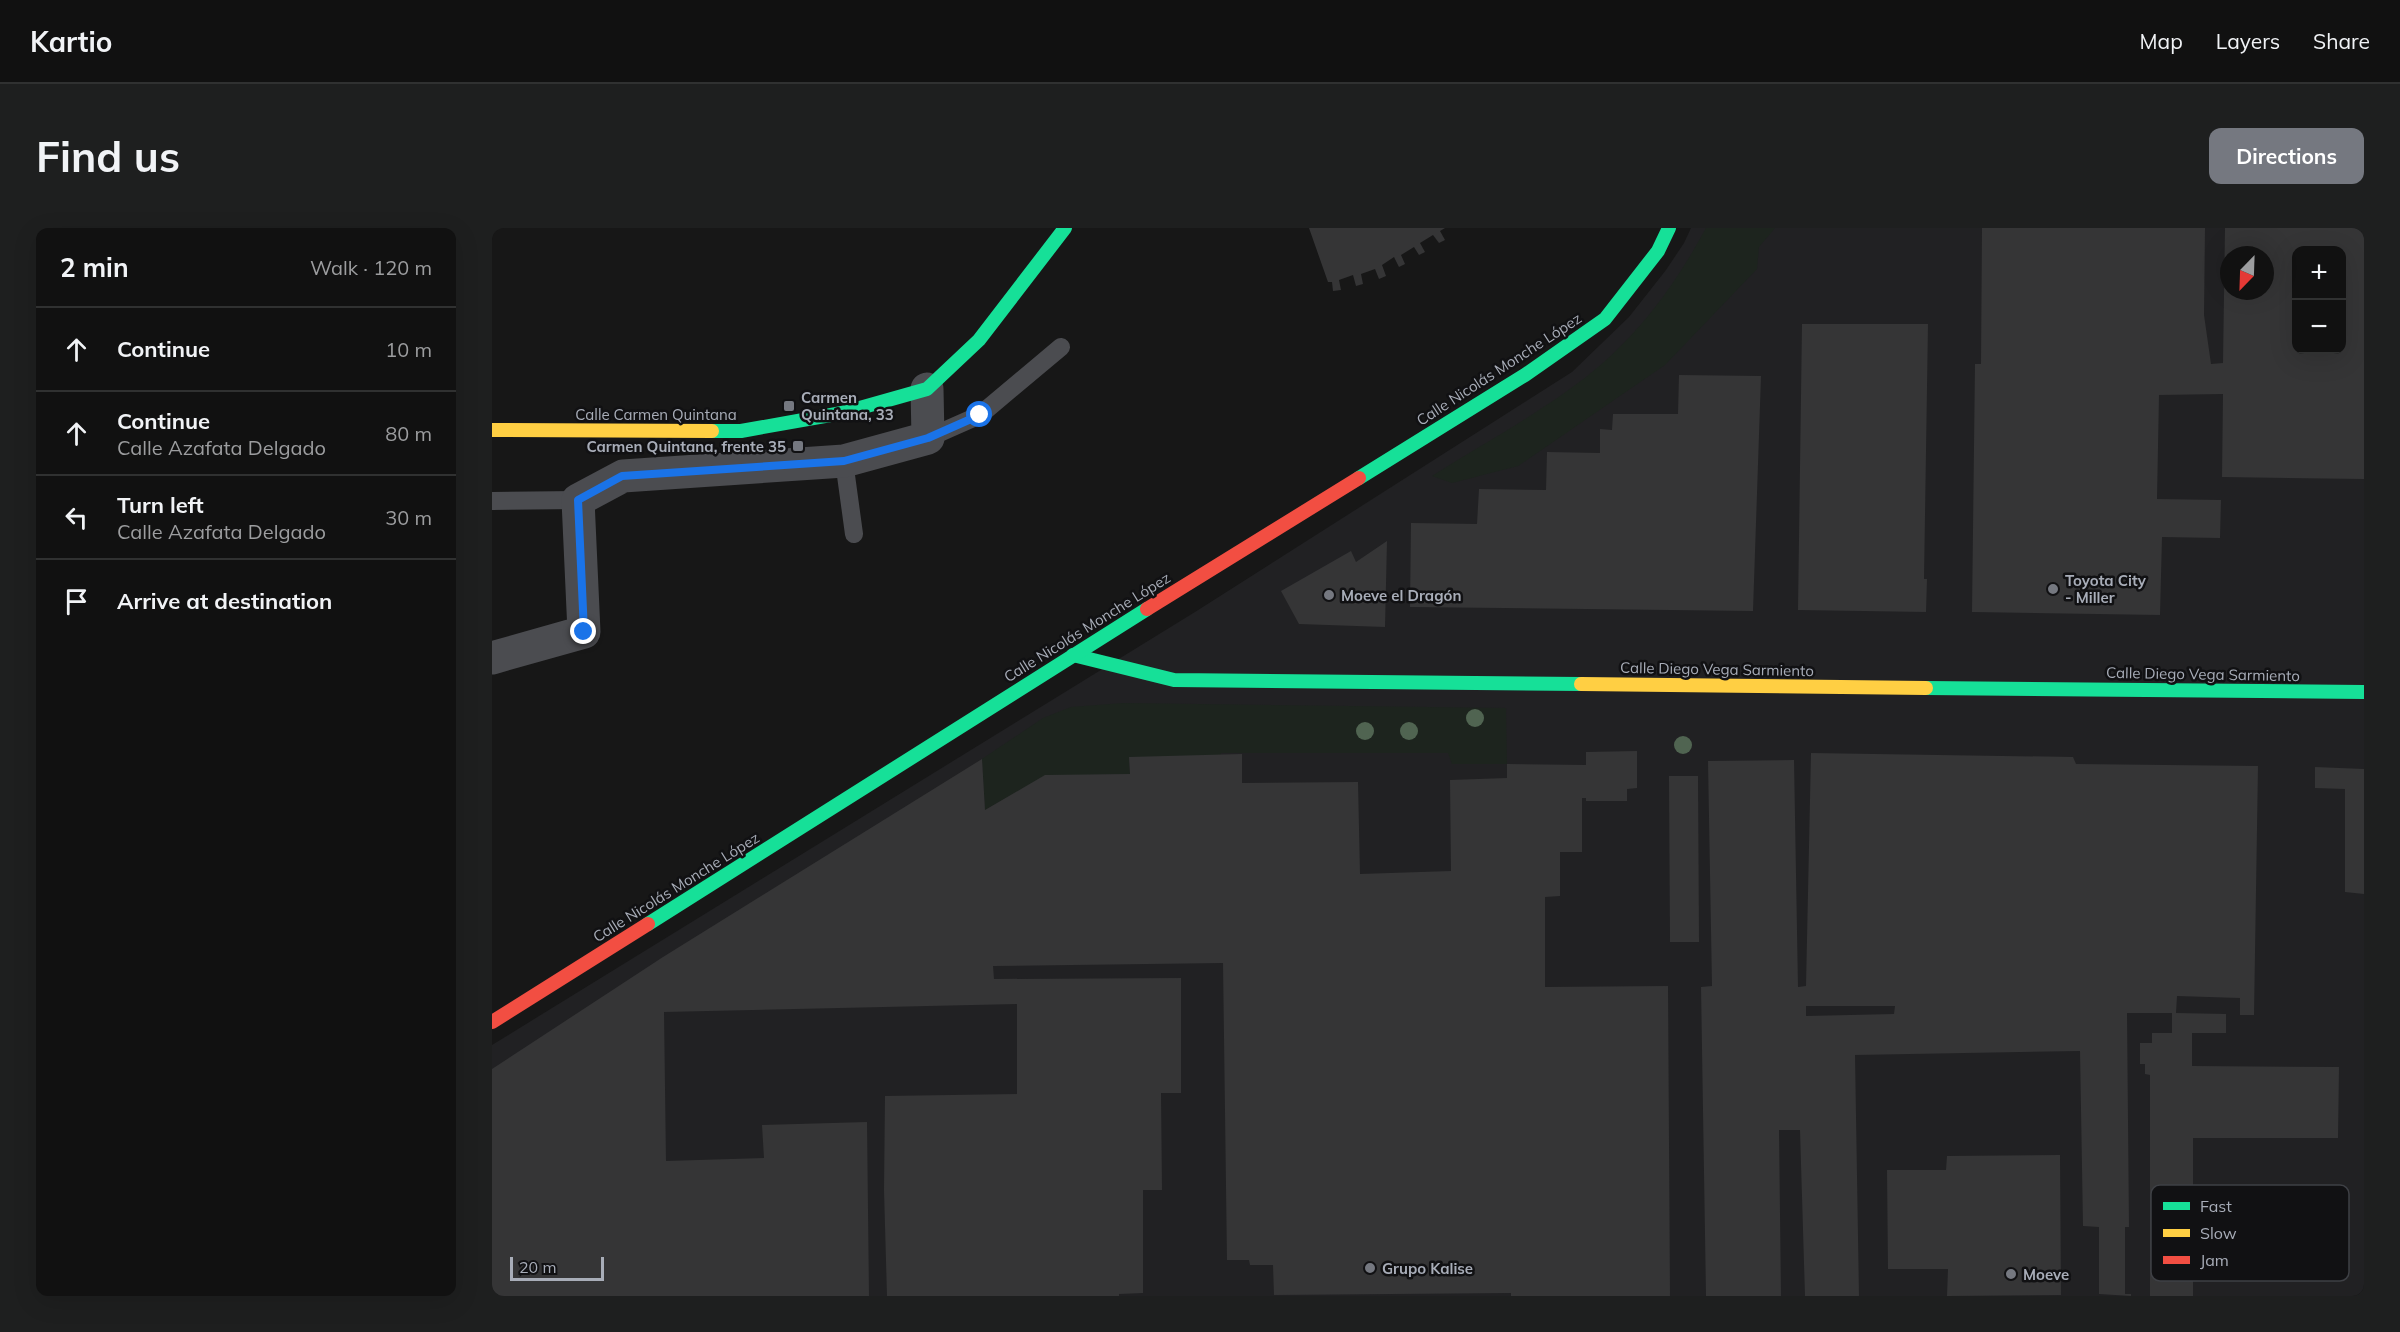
<!DOCTYPE html>
<html lang="en">
<head>
<meta charset="utf-8">
<style>
  :root { --surface:#111; --page:#1e1f1f; --text:#f1f3f6; --muted:#9c9d9f; --line:#303131; --accent:#757880 }
  body { margin:0; font-family:Mulish,sans-serif; background:var(--page); color:var(--text) }
  .controls { position:absolute; right:18px; top:18px; display:grid; overflow:hidden; border-radius:12px; box-shadow:0 6px 24px #0002 }
  .controls button { width:54px; height:54px; display:grid; place-items:center; padding:0; border:0; border-bottom:2px solid var(--line); background:var(--surface); color:var(--text); font:30px sans-serif }
  .compass { position:absolute; left:1728px; top:18px; width:54px; height:54px; border-radius:50%; background:var(--surface); box-shadow:0 6px 24px #0002; rotate:203deg }
  .scale { position:absolute; left:18px; bottom:15px; width:94px; box-sizing:border-box; padding-left:6px; border:3px solid #a8adb8; border-top:0; font-size:16px; line-height:21px; white-space:nowrap; color:#a8adb8; -webkit-text-stroke:4px #111113; paint-order:stroke }
  .stop { position:absolute; width:18px; height:18px; margin:-14px; border:4px solid #1a73e8; border-radius:50%; background:#fff }
  .stop.end { background:#1a73e8; border-color:#fff; box-shadow:0 2px 6px #0008 }
  .list { margin:0; padding:0; list-style:none }
  h2 { display:flex; justify-content:space-between; align-items:center; height:78px; margin:0; padding:0 24px; font-size:26px }
  h2 small { font-size:20px; font-weight:400; color:var(--muted) }
  .list li { display:grid; grid-template-columns:39px 1fr auto; gap:18px; align-items:center; box-sizing:border-box; height:84px; padding:0 24px; border-top:2px solid var(--line) }
  .list b { display:block; font-size:22px; white-space:nowrap }
  .list p { margin:0; font-size:20px; white-space:nowrap; color:var(--muted) }
  .list em { font-size:20px; font-style:normal; color:var(--muted) }
  .icon { flex:none; width:33px; height:33px; fill:none; stroke:currentColor; stroke-width:2; stroke-linecap:round; stroke-linejoin:round }
  .map { position:relative; flex:none; width:1872px; height:1068px; overflow:hidden; border-radius:12px }
  header { display:flex; align-items:center; gap:36px; box-sizing:border-box; height:84px; padding:0 30px; background:var(--surface); border-bottom:2px solid var(--line) }
  header strong { font-size:28px }
  nav { display:flex; gap:33px; margin-inline-start:auto; font-size:21px }
  .intro { display:flex; align-items:center; justify-content:space-between; box-sizing:border-box; height:144px; padding:0 36px }
  h1 { margin:0; font-size:42px }
  .button { padding:15px 27px; border-radius:12px; background:var(--accent); color:#fff; font-size:21px; font-weight:700 }
  main { display:flex; gap:36px; padding:0 36px }
  aside { flex:1; background:var(--surface); border-radius:12px; box-shadow:0 6px 24px #0002 }
  .map>svg:first-child { display:block }
  .built { fill:#212123; fill-rule:evenodd }
  .green { fill:#1d241e }
  .building { fill:#353536; fill-rule:evenodd }
  .lines { fill:none; stroke-linecap:round; stroke-linejoin:round }
  .lane { stroke:#4b4c50; stroke-width:18 }
  .street { stroke:#4b4c50; stroke-width:33 }
  .fast { stroke:#16e098; stroke-width:14 }
  .slow { stroke:#ffcf43; stroke-width:14 }
  .jam { stroke:#f24e42; stroke-width:14 }
  .tree { fill:#506451 }
  .route { stroke:#1a73e8; stroke-width:8 }
  .poi-dot { fill:#757880; stroke:#111113; stroke-width:2 }
  .labels { text-anchor:middle; dominant-baseline:central; stroke-width:5; stroke-linejoin:round; paint-order:stroke }
  .street-label { font-size:15px; fill:#a8adb8; stroke:#111113 }
  .poi-label { font-size:15px; font-weight:bold; fill:#a8adb8; stroke:#111113; text-anchor:start }
  .key { fill:#111113; stroke:#3e4045; stroke-width:1.5 }
  .key-label { font-size:16px; fill:#a8adb8 }
</style>
</head>
<body>
<header>
<strong>Kartio</strong>
<nav><a>Map</a><a>Layers</a><a>Share</a></nav>
</header>
<div class="intro"><h1>Find us</h1><a class="button">Directions</a></div>
<main>
<aside>
<h2>2 min<small>Walk · 120 m</small></h2>
<ul class="list">
<li><svg class="icon" aria-label="ahead" viewBox="0 0 24 24"><path d="M12 20V5M6 11l6-6 6 6"/></svg><div><b>Continue</b></div><em>10 m</em></li>
<li><svg class="icon" aria-label="ahead" viewBox="0 0 24 24"><path d="M12 20V5M6 11l6-6 6 6"/></svg><div><b>Continue</b><p>Calle Azafata Delgado</p></div><em>80 m</em></li>
<li><svg class="icon" aria-label="left" viewBox="0 0 24 24"><path d="M17 20v-9H6M10 6l-5 5 5 5"/></svg><div><b>Turn left</b><p>Calle Azafata Delgado</p></div><em>30 m</em></li>
<li><svg class="icon" aria-label="arrive" viewBox="0 0 24 24"><path d="M6 21V4h12l-3 4 3 4H6"/></svg><div><b>Arrive at destination</b></div></li>
</ul>
</aside>
<div class="map">
<svg width="1872" height="1068" viewBox="0 0 1872 1068">
  <rect width="100%" height="100%" fill="#171717"/>
  <!-- built -->
  <path class="built" d="M1199 0H1872V1068H0V817L703 384 1080 144 1137 89 1174 42 1192 15ZM1804 22H1850V122H1804ZM1737 27H1773V63H1737Z"/>
  <!-- green -->
  <g class="green">
    <path d="M1214 0H1283L1267 19 1265 41 1173 137 1026 238 960 255 940 248C996 212 1062 178 1112 134 1155 96 1187 50 1214 0Z"/>
    <polygon points="631,475 1014,480 1015,536 960,536 956,525 729,525 728,528 637,530 638,546 553,548 493,582 490,531 551,490 579,479"/>
  </g>
  <!-- building -->
  <g class="building">
    <polygon points="817,0 953,0 948,3 953,12 947,15 941,7 928,15 933,24 927,27 922,19 909,27 913,36 907,39 902,29 890,37 894,48 887,51 883,41 869,46 871,56 864,58 861,47 847,52 849,62 841,63 840,54 836,54"/>
    <path d="M1490 0H1713L1712 87 1719 136 1731 135 1733 0H1872V251L1730 249 1731 166 1667 167 1665 271 1729 272 1728 310 1670 309 1668 387 1480 384 1483 136H1489ZM1804 22H1850V122H1804ZM1737 27H1773V63H1737Z"/>
    <polygon points="1310,96 1436,96 1432,351 1435,351 1434,384 1306,382"/>
    <polygon points="1187,147 1269,148 1261,383 918,379 919,295 985,296 987,261 1054,262 1055,224 1108,225 1108,201 1120,202 1121,186 1186,186"/>
    <polygon points="895,313 893,399 807,396 789,363 859,323 864,334"/>
    <polygon points="1145,523 1145,560 1135,561 1135,573 1094,573 1094,570 1090,570 1090,624 1068,624 1068,668 1053,669 1053,759 1176,758 1178,1068 1019,1068 1019,1065 782,1067 781,1037 758,1037 757,1032 735,1032 731,735 501,738 502,751 689,750 689,865 669,865 670,962 651,962 651,1065 627,1066 627,1068 395,1068 392,962 393,868 525,866 525,776 172,784 174,933 272,930 270,897 375,894 377,1068 0,1068 0,841 171,729 490,531 493,582 553,547 638,546 637,529 750,526 750,555 866,554 868,646 959,643 958,552 1015,550 1015,536 1094,537 1094,524"/>
    <path d="M1319 525 1581 529 1584 536 1766 538 1762 787H1748V770L1685 768 1684 785 1734 786V805H1700V838L1847 839 1846 910H1701V1068H1658V847L1653 846V836H1648V815H1660V805H1680V785H1635L1637 999H1633V1066H1639V1068L1607 1066V999L1591 998 1588 823 1363 827 1367 1068H1313L1308 902H1287L1289 1068H1214L1209 759 1220 758 1216 533 1302 532 1306 759 1314 758ZM1314 778H1403L1402 786 1314 788Z"/>
    <polygon points="1823,539 1872,541 1872,666 1853,664 1853,561 1823,560"/>
    <polygon points="1177,548 1206,548 1207,714 1178,714"/>
    <polygon points="1568,927 1569,1067 1455,1068 1456,1041 1396,1041 1395,942 1454,942 1455,928"/>
  </g>
  <g class="lines">
    <!-- lane -->
    <g class="lane">
      <polyline points="436,210 488,187 569,119"/>
      <polyline points="352,233 362,306"/>
      <polyline points="0,273 86,272"/>
    </g>
    <!-- street -->
    <polyline class="street" points="0,430 92,404 86,272 131,248 352,233 436,210 435,161"/>
    <!-- fast -->
    <g class="fast">
      <polyline points="220,203 249,203 350,185 435,161 487,112 573,0"/>
      <polyline points="867,250 1033,147 1113,91 1166,23 1177,0"/>
      <polyline points="581,427 682,452 1089,456"/>
      <polyline points="1434,460 1872,464"/>
      <polyline points="156,696 655,381"/>
    </g>
    <!-- slow -->
    <g class="slow">
      <polyline points="0,202 220,203"/>
      <polyline points="1089,456 1434,460"/>
    </g>
    <!-- jam -->
    <g class="jam">
      <polyline points="655,381 867,250"/>
      <polyline points="0,794 156,696"/>
    </g>
  </g>
  <!-- trees -->
  <g class="tree">
    <circle cx="983" cy="490" r="9"/>
    <circle cx="873" cy="503" r="9"/>
    <circle cx="917" cy="503" r="9"/>
    <circle cx="1191" cy="517" r="9"/>
  </g>
  <g class="lines">
    <!-- route -->
    <polyline class="route" points="92,404 86,272 130,248 352,233 436,210 488,187"/>
  </g>
  <!-- markers -->
  <g class="poi-dot">
    <rect x="291" y="172" width="12" height="12" rx="3"/>
    <rect x="300" y="212" width="12" height="12" rx="3"/>
    <circle cx="1561" cy="361" r="6"/>
    <circle cx="837" cy="367" r="6"/>
    <circle cx="878" cy="1040" r="6"/>
    <circle cx="1519" cy="1046" r="6"/>
  </g>
  <g class="labels">
    <!-- street labels -->
    <g class="street-label">
      <text transform="translate(1007 141) rotate(-33)">Calle Nicolás Monche López</text>
      <text x="164" y="186">Calle Carmen Quintana</text>
      <text transform="translate(595 399) rotate(-32)">Calle Nicolás Monche López</text>
      <text transform="translate(1225 441) rotate(1)">Calle Diego Vega Sarmiento</text>
      <text transform="translate(1711 446) rotate(1)">Calle Diego Vega Sarmiento</text>
      <text transform="translate(184 659) rotate(-32)">Calle Nicolás Monche López</text>
    </g>
    <!-- poi labels -->
    <g class="poi-label">
      <text x="309" y="169">Carmen<tspan x="309" dy="17">Quintana, 33</tspan></text>
      <text x="294" y="218" text-anchor="end">Carmen Quintana, frente 35</text>
      <text x="1573" y="352">Toyota City<tspan x="1573" dy="17">- Miller</tspan></text>
      <text x="849" y="367">Moeve el Dragón</text>
      <text x="890" y="1040">Grupo Kalise</text>
      <text x="1531" y="1046">Moeve</text>
    </g>
  </g>
  <!-- legend -->
  <rect x="1659" y="957" width="198" height="96" rx="9" class="key"/>
  <rect x="1671" y="974" width="27" height="8" fill="#16e098"/>
  <rect x="1671" y="1001" width="27" height="8" fill="#ffcf43"/>
  <rect x="1671" y="1028" width="27" height="8" fill="#f24e42"/>
  <g class="key-label">
    <text x="1708" y="984">Fast</text>
    <text x="1708" y="1011">Slow</text>
    <text x="1708" y="1038">Jam</text>
  </g>
</svg>
<div class="controls">
<button>+</button>
<button>−</button>
</div>
<svg class="compass" viewBox="-18 -18 36 36"><path d="M0-13l5 13h-10z" fill="#e53935"/><path d="M0 13l5-13h-10z" fill="#9c9d9f"/></svg>
<div class="scale">20 m</div>
<div class="stop" style="left:488px;top:187px"></div>
<div class="stop end" style="left:92px;top:404px"></div>
</div>
</main>
</body>
</html>
